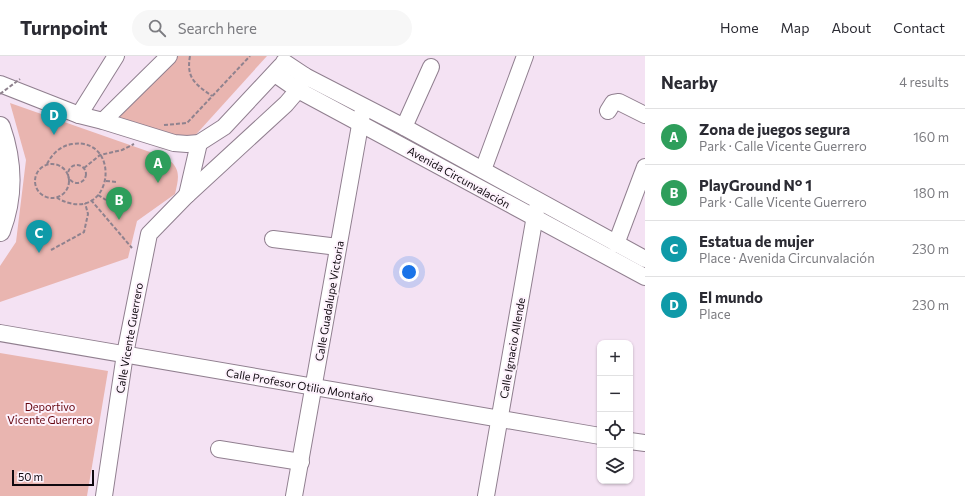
<!DOCTYPE html>
<html lang="en">
<head>
<meta charset="utf-8">
<style>
  :root { --surface:#fff; --page:#f7f7f7; --text:#2b2b33; --muted:#7c7c81; --line:#e1e1e2; --accent:#db2777 }
  body { margin:0; font-family:Commissioner,sans-serif; background:var(--page); color:var(--text) }
  .controls { position:absolute; right:12px; bottom:12px; display:grid; overflow:hidden; border-radius:8px; box-shadow:0 1px 3px #0004 }
  .controls button { width:36px; height:36px; display:grid; place-items:center; padding:0; border:0; border-bottom:1px solid var(--line); background:var(--surface); color:var(--text); font:20px sans-serif }
  .scale { position:absolute; left:12px; bottom:10px; width:82px; box-sizing:border-box; padding-left:4px; border:2px solid #0f090f; border-top:0; font-size:11px; line-height:14px; white-space:nowrap; color:#0f090f; -webkit-text-stroke:3px #fdf2fc; paint-order:stroke }
  .you { position:absolute; left:409px; top:216px; width:14px; height:14px; margin:-10px; border:3px solid #fff; border-radius:50%; background:#1a73e8; box-shadow:0 0 0 6px #1a73e833 }
  .badge { display:grid; place-items:center; width:26px; height:26px; border-radius:50%; background:var(--accent); color:#fff; font-size:13px; font-weight:700 }
  .pin { position:absolute; translate:-50% -33px; filter:drop-shadow(0 1px 2px #0008) }
  .pin::after { content:''; position:absolute; top:21px; width:14px; height:12px; background:inherit; clip-path:polygon(0 0,100% 0,50% 100%) }
  .list { margin:0; padding:0; list-style:none }
  h2 { display:flex; justify-content:space-between; align-items:center; height:52px; margin:0; padding:0 16px; font-size:17px }
  h2 small { font-size:13px; font-weight:400; color:var(--muted) }
  .list li { display:grid; grid-template-columns:26px 1fr auto; gap:12px; align-items:center; box-sizing:border-box; height:56px; padding:0 16px; border-top:1px solid var(--line) }
  .list b { display:block; font-size:15px; white-space:nowrap }
  .list p { margin:0; font-size:13px; white-space:nowrap; color:var(--muted) }
  .list em { font-size:13px; font-style:normal; color:var(--muted) }
  .icon { flex:none; width:22px; height:22px; fill:none; stroke:currentColor; stroke-width:2; stroke-linecap:round; stroke-linejoin:round }
  .map { position:relative; flex:none; width:645px; height:440px; overflow:hidden }
  header { display:flex; align-items:center; gap:24px; box-sizing:border-box; height:56px; padding:0 20px; background:var(--surface); border-bottom:1px solid var(--line) }
  header strong { font-size:19px }
  nav { display:flex; gap:22px; margin-inline-start:auto; font-size:14px }
  .search { width:280px; height:36px; background:var(--page); display:flex; align-items:center; gap:10px; box-sizing:border-box; padding:0 14px; border-radius:22px; color:var(--muted); font-size:15px }
  main { display:flex }
  aside { flex:1; background:var(--surface) }
  .map>svg:first-child { display:block }
  .green { fill:#e9b5b0 }
  .lines { fill:none; stroke-linecap:round; stroke-linejoin:round }
  .minor-casing { stroke:#907f8f; stroke-width:18 }
  .major-casing { stroke:#907f8f; stroke-width:22 }
  .path { stroke:#8f828e; stroke-width:2; stroke-dasharray:4 2; stroke-linecap:butt }
  .minor { stroke:#fff; stroke-width:16 }
  .major { stroke:#fff; stroke-width:20 }
  .path-bridge { stroke:#8f828e; stroke-width:2; stroke-dasharray:4 2; stroke-linecap:butt }
  .labels { text-anchor:middle; dominant-baseline:central; stroke-width:4; stroke-linejoin:round; paint-order:stroke }
  .street-label { font-size:11px; fill:#0f090f; stroke:#fdf2fc }
  .park-label { font-size:11px; fill:#64030c; stroke:#fdf2fc }
</style>
</head>
<body>
<header>
<strong>Turnpoint</strong>
<div class="search"><svg class="icon" aria-label="search" viewBox="0 0 24 24"><circle cx="10" cy="10" r="6"/><path d="M15 15l6 6"/></svg>Search here</div>
<nav><a>Home</a><a>Map</a><a>About</a><a>Contact</a></nav>
</header>
<main>
<div class="map">
<svg width="645" height="440" viewBox="0 0 645 440">
  <rect width="100%" height="100%" fill="#f4e2f3"/>
  <!-- green -->
  <g class="green">
    <polygon points="175,0 267,0 191,84 150,74 115,59"/>
    <path d="M10 47 167 102C181 113 179 121 175 138L137 165 128 202 0 246V210L16 186 26 104Z"/>
    <polygon points="0,297 108,315 87,440 0,440"/>
  </g>
  <g class="lines">
    <!-- minor casing -->
    <g class="minor-casing">
      <g id="minor">
        <polyline points="284,6 305,20 404,71 645,203"/>
        <polyline points="275,18 298,34 645,221"/>
        <polyline points="0,28 79,59 103,65 174,87 187,88 199,87 224,71 281,10"/>
        <polyline points="608,55 613,47 619,46 645,59"/>
        <polyline points="79,59 116,0"/>
        <polyline points="103,65 169,0"/>
        <polyline points="404,71 431,11"/>
        <polyline points="483,114 525,0"/>
        <polyline points="187,139 199,87"/>
        <polyline points="273,183 338,191"/>
        <polyline points="616,188 645,111"/>
        <polyline points="0,277 600,380"/>
        <polyline points="630,385 645,387"/>
        <polyline points="219,393 301,406"/>
        <polyline points="104,440 125,298 149,178 187,139 286,48 298,34 305,20"/>
        <polyline points="294,440 362,58"/>
        <polyline points="486,440 536,154"/>
      </g>
    </g>
    <!-- major casing -->
    <g class="major-casing">
      <path id="major" d="M0 71C12 105 13 141 0 175"/>
    </g>
    <!-- path -->
    <g class="path">
      <path d="M190 0C186 22 195 28 212 40"/>
      <polyline points="164,69 187,67 250,0"/>
      <circle cx="52" cy="125" r="17"/>
      <path d="M47 108C52 98 60 90 72 88 124 80 113 173 57 142"/>
      <circle cx="77" cy="118" r="9"/>
      <polyline points="84,112 100,99 122,94 134,88"/>
      <polyline points="106,125 117,126"/>
      <polyline points="98,139 106,144"/>
      <polyline points="91,144 132,192"/>
      <polyline points="51,194 84,176 88,158 85,147"/>
    </g>
    <!-- minor -->
    <use href="#minor" class="minor"/>
    <!-- major -->
    <use href="#major" class="major"/>
    <!-- path-bridge -->
    <polyline class="path-bridge" points="0,38 20,23"/>
  </g>
  <g class="labels">
    <!-- street labels -->
    <g class="street-label">
      <text transform="translate(459 121) rotate(29)">Avenida Circunvalación</text>
      <text transform="translate(329 245) rotate(-80)">Calle Guadalupe Victoria</text>
      <text transform="translate(129 282) rotate(-80)">Calle Vicente Guerrero</text>
      <text transform="translate(512 292) rotate(-80)">Calle Ignacio Allende</text>
      <text transform="translate(300 329) rotate(10)">Calle Profesor Otilio Montaño</text>
    </g>
    <!-- park labels -->
    <g class="park-label">
      <text x="50" y="350">Deportivo<tspan x="50" dy="13">Vicente Guerrero</tspan></text>
    </g>
  </g>
</svg>
<div class="controls">
<button>+</button>
<button>−</button>
<button><svg class="icon" aria-label="locate" viewBox="0 0 24 24"><circle cx="12" cy="12" r="6"/><path d="M12 2v4M12 18v4M2 12h4M18 12h4"/></svg></button>
<button><svg class="icon" aria-label="layers" viewBox="0 0 24 24"><path d="M12 4l9 5-9 5-9-5zM3 14l9 5 9-5"/></svg></button>
</div>
<div class="scale">50 m</div>
<div class="you"></div>
<div class="pin badge" style="left:158px;top:127px;background:#2e9e5b">A</div>
<div class="pin badge" style="left:119px;top:164px;background:#2e9e5b">B</div>
<div class="pin badge" style="left:39px;top:197px;background:#0f9aa8">C</div>
<div class="pin badge" style="left:54px;top:79px;background:#0f9aa8">D</div>
</div>
<aside>
<h2>Nearby<small>4 results</small></h2>
<ul class="list">
<li><span class="badge" style="background:#2e9e5b">A</span><div><b>Zona de juegos segura</b><p>Park · Calle Vicente Guerrero</p></div><em>160 m</em></li>
<li><span class="badge" style="background:#2e9e5b">B</span><div><b>PlayGround N° 1</b><p>Park · Calle Vicente Guerrero</p></div><em>180 m</em></li>
<li><span class="badge" style="background:#0f9aa8">C</span><div><b>Estatua de mujer</b><p>Place · Avenida Circunvalación</p></div><em>230 m</em></li>
<li><span class="badge" style="background:#0f9aa8">D</span><div><b>El mundo</b><p>Place</p></div><em>230 m</em></li>
</ul>
</aside>
</main>
</body>
</html>
